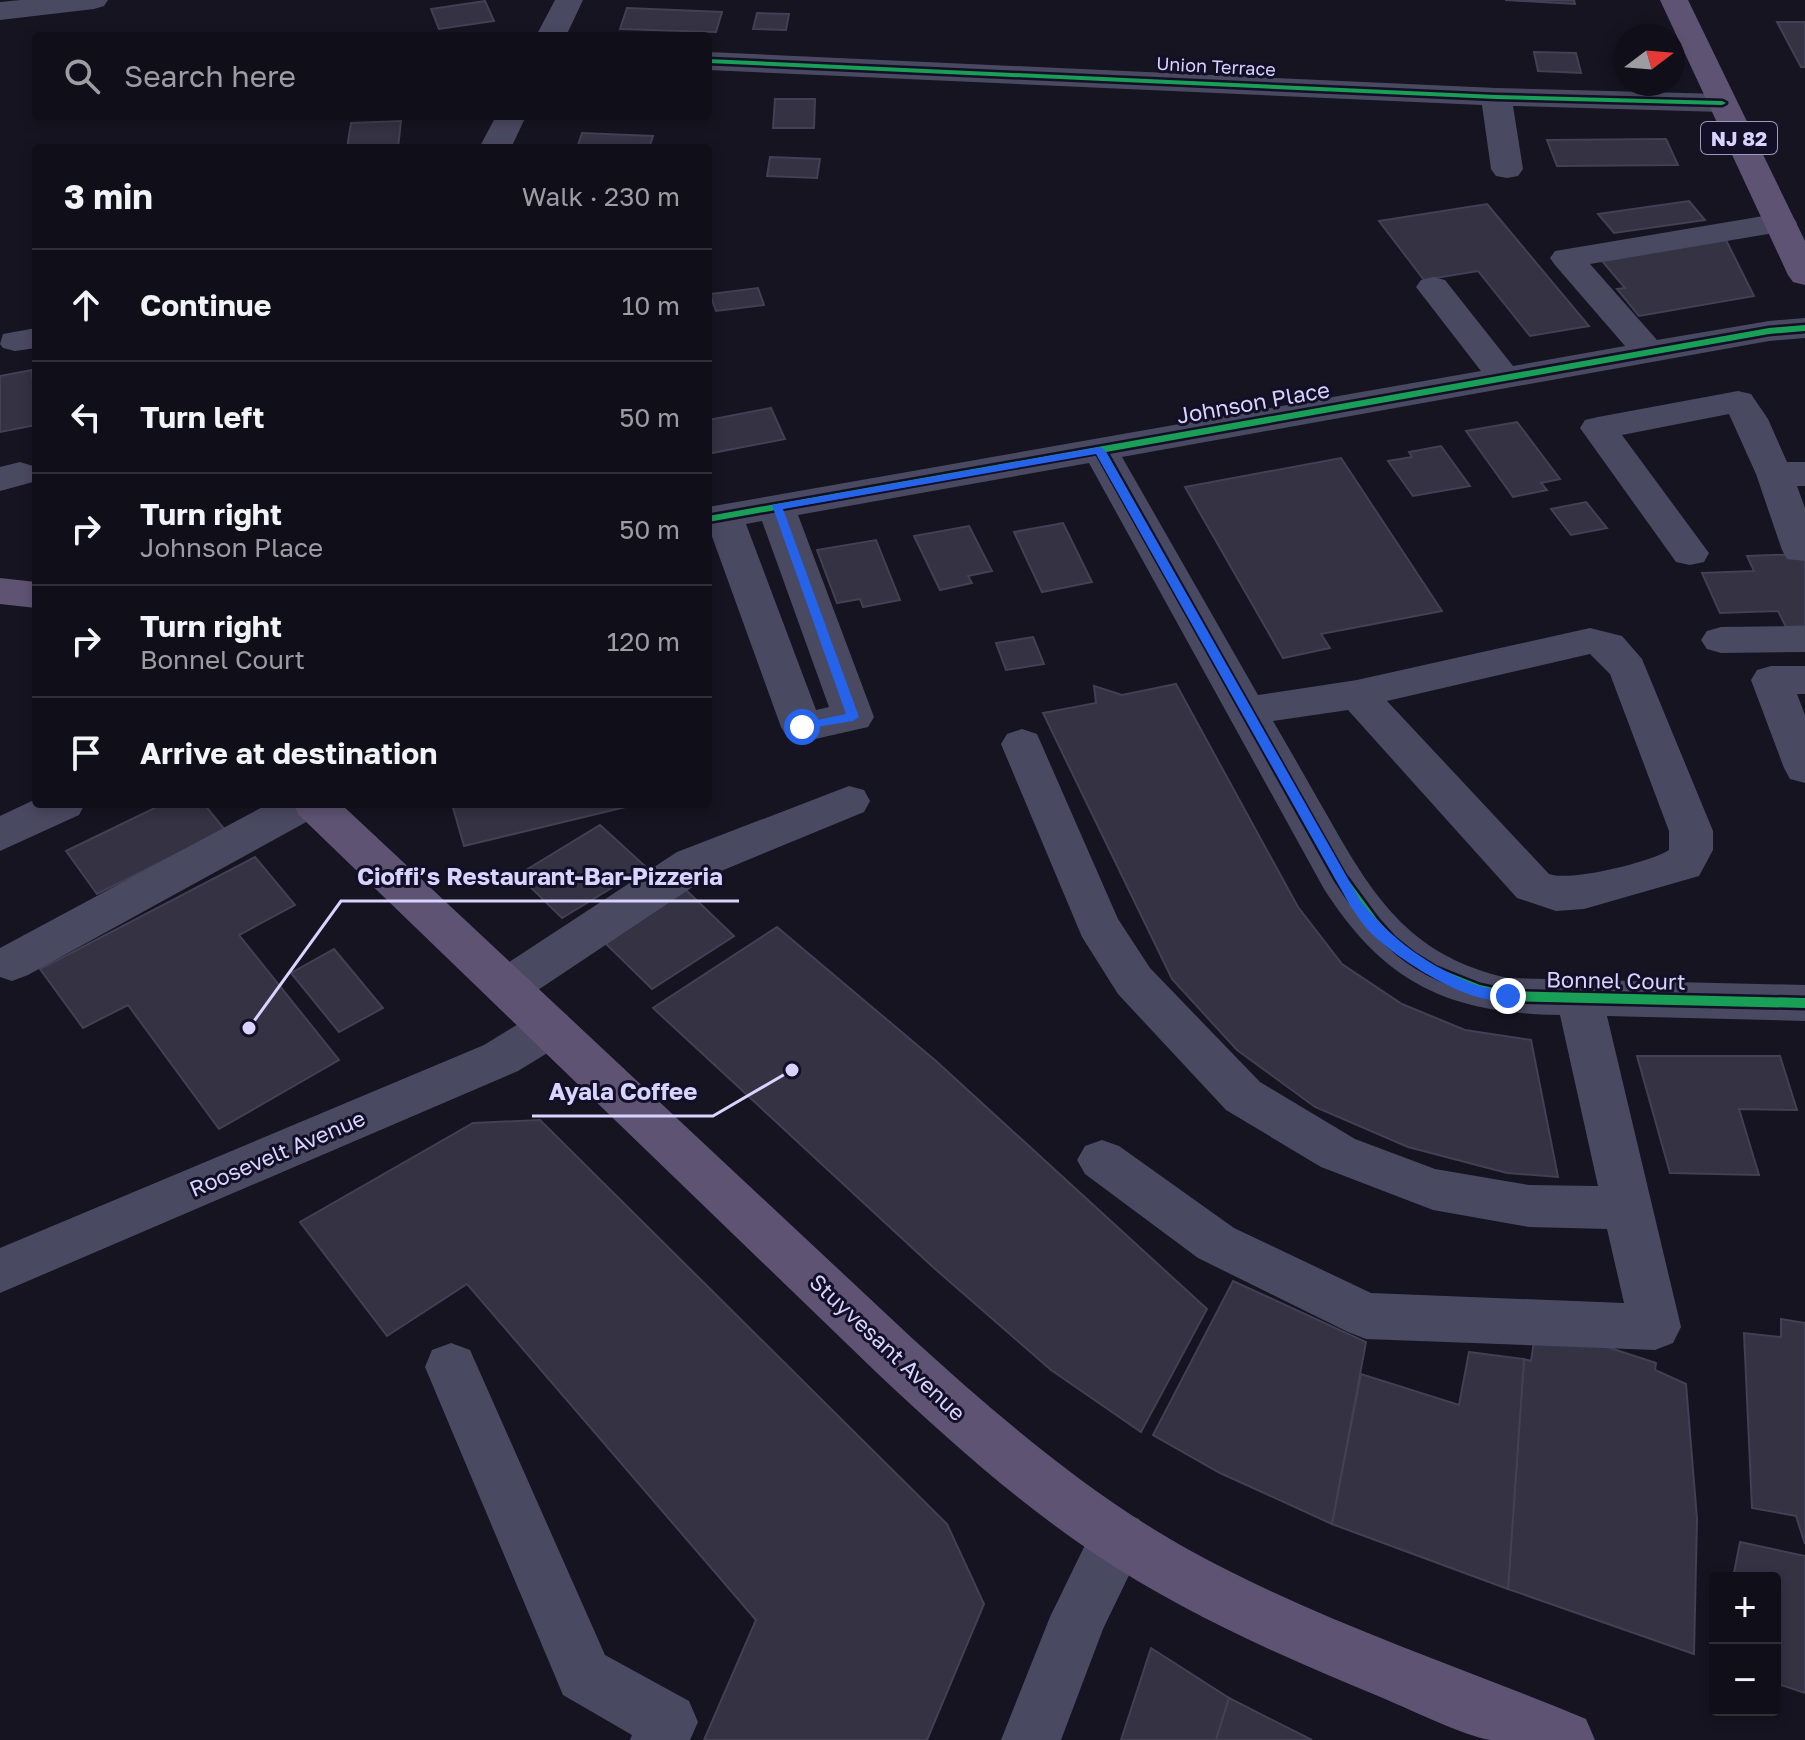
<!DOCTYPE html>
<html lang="en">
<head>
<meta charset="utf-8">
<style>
  :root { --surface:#100f19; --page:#191822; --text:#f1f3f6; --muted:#9c9ca2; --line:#302f38 }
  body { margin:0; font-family:"Golos Text",sans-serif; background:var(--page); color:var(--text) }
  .controls { position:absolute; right:24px; bottom:24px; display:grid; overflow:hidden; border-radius:8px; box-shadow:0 4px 12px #0003 }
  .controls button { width:72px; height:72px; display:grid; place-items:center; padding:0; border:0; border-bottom:2px solid var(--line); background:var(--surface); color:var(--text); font:40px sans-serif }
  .compass { position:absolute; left:1613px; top:24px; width:72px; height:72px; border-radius:50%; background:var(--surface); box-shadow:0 4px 12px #0003; rotate:74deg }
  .stop { position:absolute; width:24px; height:24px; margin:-18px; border:6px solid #2563eb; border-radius:50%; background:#fff }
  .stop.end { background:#2563eb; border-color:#fff; box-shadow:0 2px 8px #0008 }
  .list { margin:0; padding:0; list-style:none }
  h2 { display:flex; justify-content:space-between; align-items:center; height:104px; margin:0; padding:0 32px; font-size:34px }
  h2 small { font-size:26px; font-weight:400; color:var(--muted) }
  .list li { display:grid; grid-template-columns:52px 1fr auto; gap:24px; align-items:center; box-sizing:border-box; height:112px; padding:0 32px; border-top:2px solid var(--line) }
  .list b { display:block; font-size:30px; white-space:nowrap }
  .list p { margin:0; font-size:26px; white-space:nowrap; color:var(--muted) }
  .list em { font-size:26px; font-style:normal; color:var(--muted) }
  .icon { flex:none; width:44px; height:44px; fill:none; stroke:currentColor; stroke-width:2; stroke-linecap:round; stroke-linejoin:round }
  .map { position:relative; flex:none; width:1805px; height:1740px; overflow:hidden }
  .search { position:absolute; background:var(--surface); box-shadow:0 4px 12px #0003; left:32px; top:32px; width:680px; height:88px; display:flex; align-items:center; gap:20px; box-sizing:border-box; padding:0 28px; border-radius:8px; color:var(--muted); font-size:30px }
  .panel { position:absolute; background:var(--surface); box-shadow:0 4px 12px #0003; left:32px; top:144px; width:680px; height:664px; border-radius:8px }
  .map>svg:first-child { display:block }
  .building { fill:#343243; stroke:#433f54; stroke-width:2 }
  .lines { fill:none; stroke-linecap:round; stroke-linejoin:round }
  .minor { fill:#4a4962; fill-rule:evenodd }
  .major { fill:#5e5373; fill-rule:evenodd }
  .cycleway-casing { stroke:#130f26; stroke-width:5 }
  .cycleway { fill:#1a9f57; fill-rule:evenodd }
  .route { fill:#2563eb }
  .labels { text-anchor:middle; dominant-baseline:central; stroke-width:6; stroke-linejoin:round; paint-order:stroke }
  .far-street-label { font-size:18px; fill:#d9d4ff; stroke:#130f26 }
  .shield { fill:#130f26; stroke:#9e99be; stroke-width:2 }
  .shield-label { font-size:20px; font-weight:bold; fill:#d9d4ff }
  .street-label { font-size:22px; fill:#d9d4ff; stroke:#130f26 }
  .leader { fill:none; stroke:#d9d4ff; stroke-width:3 }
  .callout-dot { fill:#d9d4ff; stroke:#130f26; stroke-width:3 }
  .callout-label { font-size:24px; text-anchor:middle; font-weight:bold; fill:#d9d4ff; stroke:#130f26; stroke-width:6; stroke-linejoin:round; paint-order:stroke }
</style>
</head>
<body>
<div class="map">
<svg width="1805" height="1740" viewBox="0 0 1805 1740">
  <rect width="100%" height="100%" fill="#161421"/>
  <!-- building -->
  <g class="building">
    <polygon points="1574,0 1575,4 1505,0"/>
    <polygon points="485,1 494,21 439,29 431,9"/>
    <polygon points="627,8 722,12 716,32 620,29"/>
    <polygon points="757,13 789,14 786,30 753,29"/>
    <polygon points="1777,22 1805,22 1805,67 1801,67"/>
    <polygon points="1534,52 1576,53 1581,73 1538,71"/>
    <polygon points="775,99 815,99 814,128 773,128"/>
    <polygon points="401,121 398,148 347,148 351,123"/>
    <polygon points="582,133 653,136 649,148 577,148"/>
    <polygon points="1666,139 1678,165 1557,166 1547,140"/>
    <polygon points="770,157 820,159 817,178 767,176"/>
    <polygon points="1689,201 1705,220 1614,233 1598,214"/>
    <polygon points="1487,204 1589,326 1530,336 1478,271 1424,280 1379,221"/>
    <polygon points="1726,240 1754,296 1639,316 1617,289 1625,288 1602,261"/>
    <polygon points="758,288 764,305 716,311 710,294"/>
    <polygon points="32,370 36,425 0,432 0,376"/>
    <polygon points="771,408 785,439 712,453 708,444 708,420"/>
    <polygon points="1517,422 1560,479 1541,483 1547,490 1513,497 1466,431"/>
    <polygon points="1441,446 1470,486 1413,496 1388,461 1412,457 1409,452"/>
    <polygon points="1341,458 1442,611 1321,634 1330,648 1283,658 1185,487"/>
    <polygon points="1586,502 1607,528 1571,535 1551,509"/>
    <polygon points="1063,523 1092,582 1042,592 1014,532"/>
    <polygon points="969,526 992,571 968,576 972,583 940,590 914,536"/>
    <polygon points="876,540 900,600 863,607 860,599 837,603 817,550"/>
    <polygon points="1805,554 1805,626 1786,627 1778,611 1720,613 1702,573 1754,571 1747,556"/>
    <polygon points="1033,637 1044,664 1006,670 996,643"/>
    <polygon points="1176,684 1298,907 1342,964 1402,1004 1465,1030 1531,1040 1558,1177 1507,1173 1408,1147 1315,1107 1237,1050 1172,979 1043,713 1096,703 1094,686 1122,695"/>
    <polygon points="163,804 204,804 225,830 97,894 66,851"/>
    <polygon points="452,804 638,804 464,846"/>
    <polygon points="600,825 646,867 562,918 518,875"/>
    <polygon points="255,857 295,905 239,935 339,1060 219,1129 128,1005 83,1028 40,969"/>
    <polygon points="686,890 734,936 652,989 603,941"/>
    <polygon points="777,927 936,1061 1207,1309 1141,1432 1051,1370 934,1268 653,1008"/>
    <polygon points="334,949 383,1008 339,1032 291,973"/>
    <polygon points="1637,1056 1780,1056 1797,1110 1739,1109 1759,1175 1670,1173"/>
    <polygon points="540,1120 947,1524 984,1604 927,1740 704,1740 756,1620 467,1284 387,1336 300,1222 473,1123"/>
    <polygon points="1233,1281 1366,1342 1332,1524 1220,1473 1153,1435"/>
    <polygon points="1781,1319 1805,1323 1805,1544 1796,1516 1752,1508 1744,1333 1781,1337"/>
    <polygon points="1564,1333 1656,1363 1655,1370 1686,1384 1697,1519 1694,1654 1508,1589 1524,1359 1531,1361 1535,1335"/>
    <polygon points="1469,1352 1524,1359 1508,1589 1332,1524 1361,1374 1459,1405"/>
    <polygon points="1740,1542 1805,1556 1805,1693 1775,1683 1775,1578 1733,1578"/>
    <polygon points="1151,1648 1229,1698 1216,1740 1121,1740"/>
    <polygon points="1229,1698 1312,1740 1216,1740"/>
  </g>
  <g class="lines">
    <!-- minor -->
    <g class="minor">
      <polygon points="21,0 108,0 104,6 94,9 0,20 0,2"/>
      <polygon points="555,0 583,0 566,36 536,36"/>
      <polygon points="708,52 1496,88 1722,94 1733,97 1737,103 1733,109 1722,112 1513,106 1523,169 1518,176 1507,178 1496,176 1491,169 1482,105 708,70"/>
      <polygon points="496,116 526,116 511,148 479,148"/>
      <path d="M1781 213 1792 216 1797 223 1792 230 1590 264 1657 340 1769 321 1805 318V338L1769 341 1122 457 1258 695 1357 680 1590 628 1622 636 1642 659 1713 831V850L1699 876 1584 909 1556 911 1517 898 1348 710 1273 721C1293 755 1312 789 1331 822 1376 902 1414 957 1508 978L1805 985V1021L1607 1016 1681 1327 1673 1343 1655 1350 1366 1339 1348 1332 1198 1258 1085 1174 1077 1160 1085 1146 1102 1140 1119 1146 1234 1228 1371 1293 1624 1303 1607 1229 1529 1227 1433 1210 1321 1167 1226 1110 1118 994 1082 937 1001 744 1007 734 1022 729 1037 734 1118 919 1150 968 1260 1082 1355 1139 1435 1169 1529 1185 1598 1186 1560 1015C1449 1013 1385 984 1324 889L1089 463 798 515 874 717 868 727 802 742 787 737 781 727 710 531H708V507L1481 371 1416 287 1421 280 1433 277 1445 280 1513 366 1625 346 1555 265 1550 258 1555 251ZM762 521 829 707 816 710 746 524ZM1590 654 1610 674 1669 831V850C1651 862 1570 882 1549 874L1387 701Z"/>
      <polygon points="36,328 36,348 15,351 3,348 0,344 3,334"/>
      <polygon points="1738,391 1751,394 1768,419 1787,462 1805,462 1805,486 1797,486 1805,508 1805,561 1787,559 1782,550 1756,474 1729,414 1622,435 1709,553 1704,562 1690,565 1676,562 1580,428 1585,420 1598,417"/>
      <polygon points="20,462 33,466 36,470 33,482 0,491 0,467"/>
      <polygon points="1805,626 1805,652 1721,653 1707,649 1701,640 1707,631 1721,627"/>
      <polygon points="1771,666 1805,666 1805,694 1797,694 1805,715 1805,783 1790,779 1784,768 1751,680 1757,670"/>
      <polygon points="849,786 864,790 870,801 864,812 709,876 523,1000 507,1005 491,1000 484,987 491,974 677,852"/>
      <polygon points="36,799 36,804 85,804 79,815 0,851 0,816"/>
      <polygon points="268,804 325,804 319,815 28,975 12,981 0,977 0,948"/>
      <polygon points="550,1009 567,1015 573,1028 567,1041 518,1071 0,1293 0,1248 484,1045 533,1015"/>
      <polygon points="451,1343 470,1350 605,1655 689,1701 698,1722 690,1740 630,1740 632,1735 563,1695 425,1367 432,1350"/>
      <polygon points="1119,1512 1139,1519 1147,1538 1103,1629 1061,1740 1001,1740 1050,1617 1086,1543 1099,1519"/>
    </g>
    <!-- major -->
    <g class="major">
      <polygon points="1660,0 1688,0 1805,241 1805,285 1793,282 1788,275"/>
      <polygon points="0,578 36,582 36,608 0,604"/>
      <path d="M293 804H341L913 1339C999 1417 1088 1494 1191 1551 1317 1620 1453 1664 1586 1719L1595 1740C1561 1740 1525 1740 1491 1740 1466 1737 1405 1707 1378 1696 1281 1656 1183 1613 1095 1554 1016 1501 945 1437 876 1372L299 815Z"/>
    </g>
    <!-- cycleway casing -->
    <g class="cycleway-casing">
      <g id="cycleway">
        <polygon points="708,59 1496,95 1722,101 1726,103 1722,105 1496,99 708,63"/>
        <path d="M1805 325V331L1769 334 1106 452 1344 874 1377 919 1394 938 1414 954 1435 967 1480 985 1508 991 1805 998V1008L1508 1001C1423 982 1383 953 1336 880L1097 453 708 522V516L1769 328Z"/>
      </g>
    </g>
    <!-- cycleway -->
    <use href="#cycleway" class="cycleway"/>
  </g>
  <!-- route -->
  <path class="route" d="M1100 447 1105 450 1360 900C1390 939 1430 967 1476 985 1488 989 1501 989 1513 993V1000C1473 1009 1397 959 1370 932 1363 925 1357 915 1351 907L1096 454 783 509 859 717 853 721 798 730V724L846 714 772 505Z"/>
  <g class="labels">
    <!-- far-street labels -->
    <g class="far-street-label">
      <text transform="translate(1216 66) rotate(3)">Union Terrace</text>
    </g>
    <!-- shield labels -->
    <rect class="shield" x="1701" y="122" width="76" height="32" rx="6"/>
    <g class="shield-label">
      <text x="1739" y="138">NJ 82</text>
    </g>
    <!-- street labels -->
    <g class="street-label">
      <text transform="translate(1253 402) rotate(-10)">Johnson Place</text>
      <text transform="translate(1616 980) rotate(1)">Bonnel Court</text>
      <text transform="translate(277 1153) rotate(-23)">Roosevelt Avenue</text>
      <text transform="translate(888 1347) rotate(43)">Stuyvesant Avenue</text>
    </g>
  </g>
  <!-- callouts -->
  <path class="leader" d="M249 1028L341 901H739M792 1070L713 1116H532"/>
  <g class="callout-dot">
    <circle cx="249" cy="1028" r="8"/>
    <circle cx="792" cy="1070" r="8"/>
  </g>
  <g class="callout-label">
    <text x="540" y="885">Cioffi’s Restaurant-Bar-Pizzeria</text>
    <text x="623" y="1100">Ayala Coffee</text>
  </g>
</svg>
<div class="controls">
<button>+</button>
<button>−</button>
</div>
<svg class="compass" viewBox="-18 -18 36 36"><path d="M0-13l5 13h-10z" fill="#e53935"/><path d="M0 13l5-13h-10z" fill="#9c9ca2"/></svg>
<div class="stop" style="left:802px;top:727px"></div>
<div class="stop end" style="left:1508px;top:996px"></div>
<div class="search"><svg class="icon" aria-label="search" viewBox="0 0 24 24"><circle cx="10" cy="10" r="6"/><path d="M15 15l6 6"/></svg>Search here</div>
<section class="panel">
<h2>3 min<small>Walk · 230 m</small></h2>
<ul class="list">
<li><svg class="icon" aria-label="ahead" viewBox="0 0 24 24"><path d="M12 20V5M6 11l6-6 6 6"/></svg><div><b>Continue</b></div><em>10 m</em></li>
<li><svg class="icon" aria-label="left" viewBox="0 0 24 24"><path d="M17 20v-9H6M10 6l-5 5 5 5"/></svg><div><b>Turn left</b></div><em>50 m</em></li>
<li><svg class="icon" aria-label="right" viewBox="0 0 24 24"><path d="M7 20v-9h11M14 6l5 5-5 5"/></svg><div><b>Turn right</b><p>Johnson Place</p></div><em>50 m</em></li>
<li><svg class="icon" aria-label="right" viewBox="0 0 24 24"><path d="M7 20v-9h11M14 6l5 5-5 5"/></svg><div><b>Turn right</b><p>Bonnel Court</p></div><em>120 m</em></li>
<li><svg class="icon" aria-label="arrive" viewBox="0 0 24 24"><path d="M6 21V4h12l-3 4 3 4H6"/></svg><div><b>Arrive at destination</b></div></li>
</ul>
</section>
</div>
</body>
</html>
